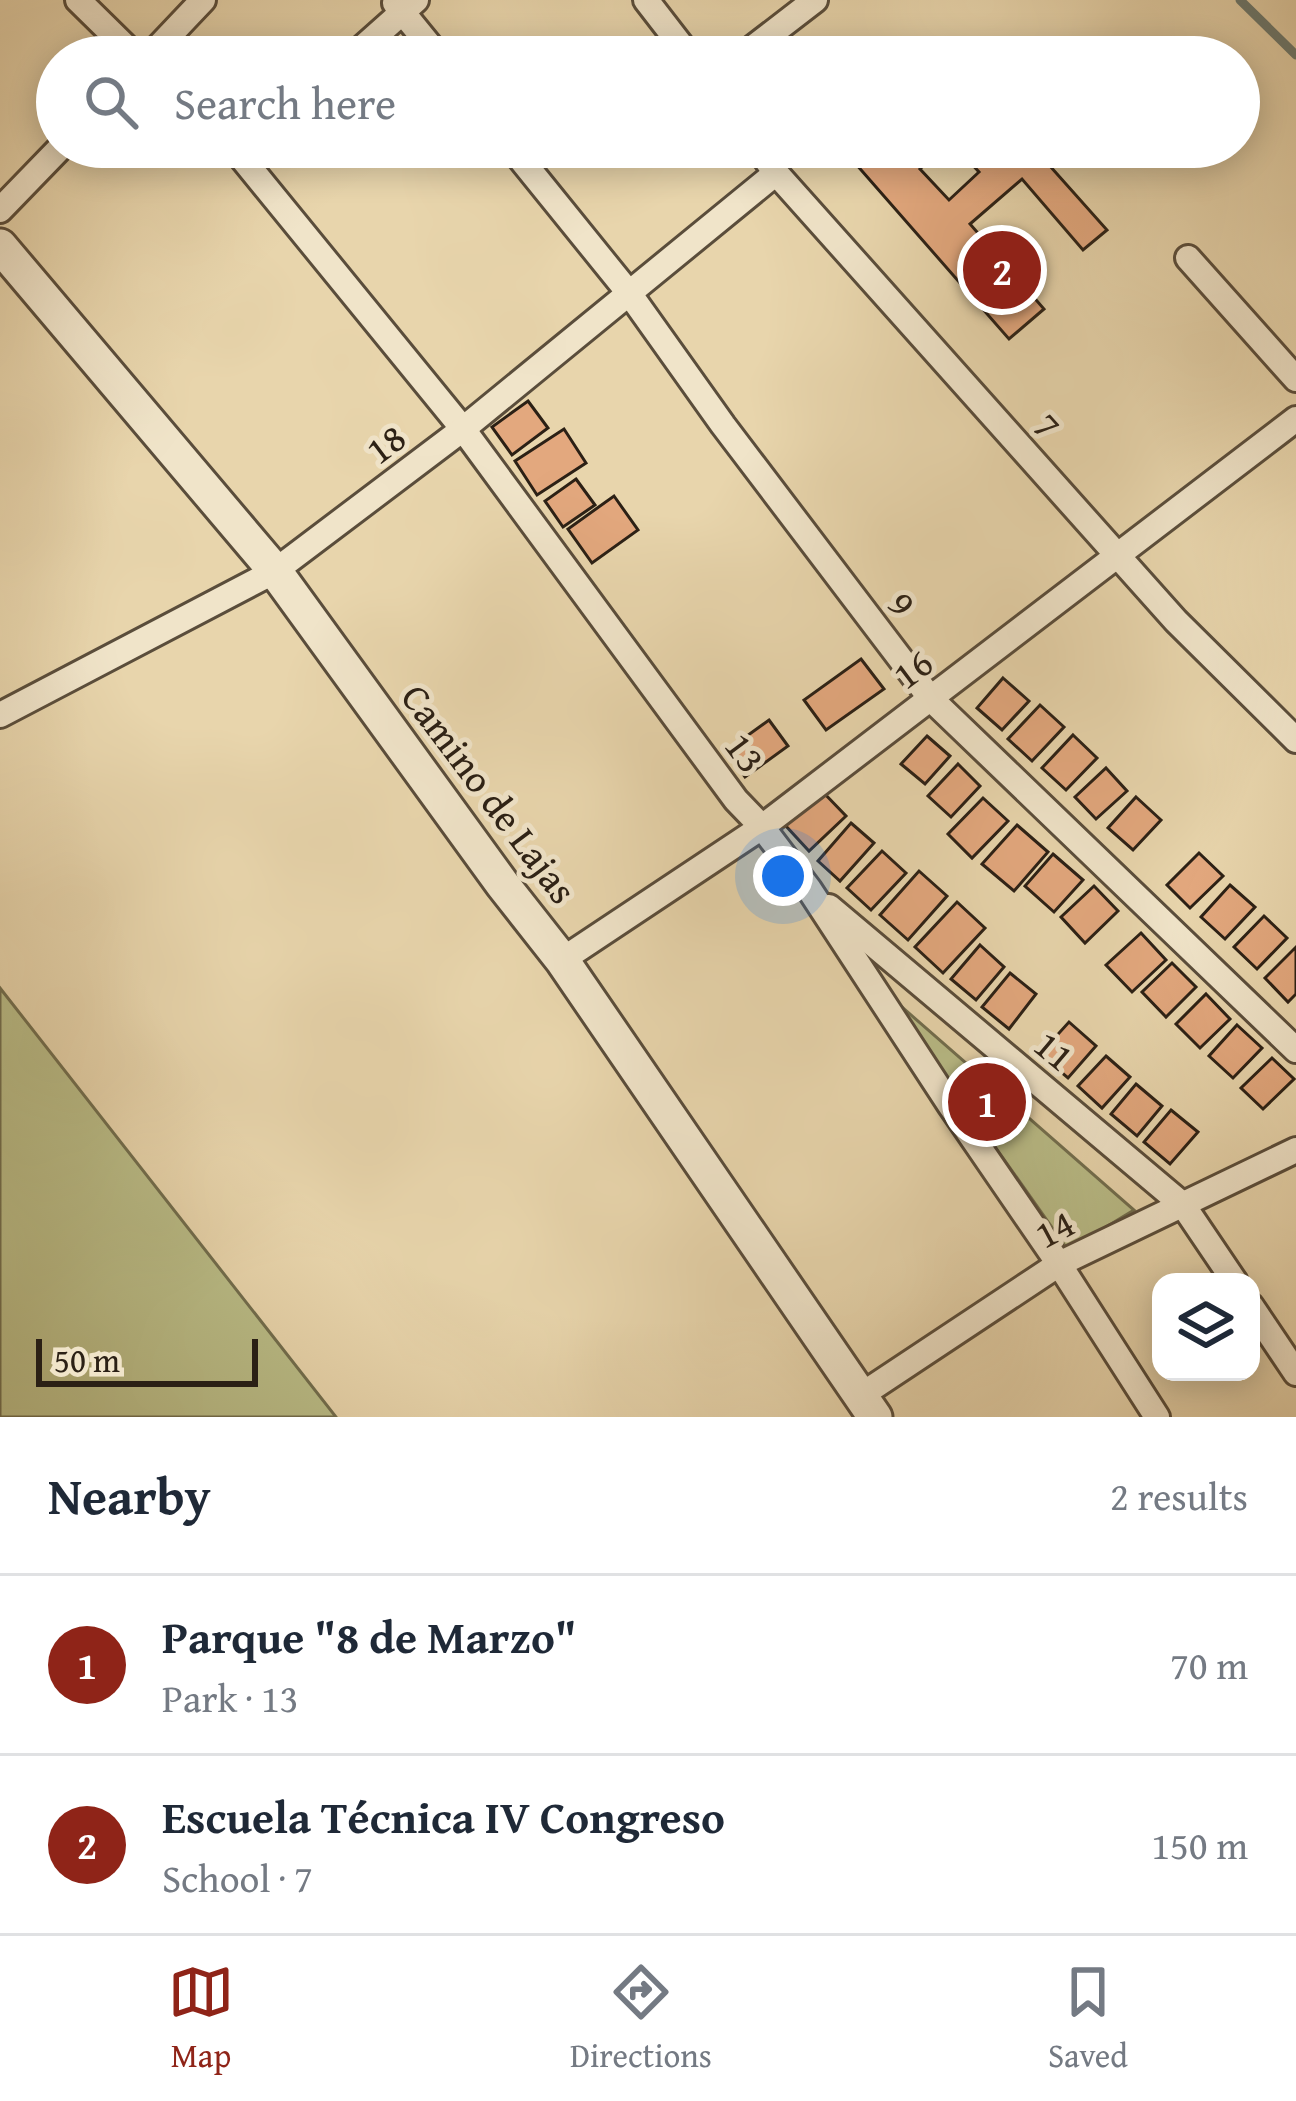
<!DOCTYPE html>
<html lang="en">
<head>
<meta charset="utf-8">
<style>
  :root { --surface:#fff; --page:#f6f6f7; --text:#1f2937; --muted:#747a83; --line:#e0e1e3; --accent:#8f2418 }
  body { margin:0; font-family:"Gentium Book Plus",serif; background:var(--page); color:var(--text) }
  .controls { position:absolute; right:36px; bottom:36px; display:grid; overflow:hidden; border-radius:24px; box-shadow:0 6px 30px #0003 }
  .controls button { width:108px; height:108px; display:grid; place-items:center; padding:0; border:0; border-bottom:3px solid var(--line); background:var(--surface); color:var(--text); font:60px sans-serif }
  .scale { position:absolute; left:36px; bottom:30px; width:222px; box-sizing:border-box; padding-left:12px; border:6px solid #2b2015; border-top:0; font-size:33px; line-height:42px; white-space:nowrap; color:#2b2015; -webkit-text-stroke:9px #f0e4c9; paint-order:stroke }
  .you { position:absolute; left:783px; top:876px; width:42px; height:42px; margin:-30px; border:9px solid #fff; border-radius:50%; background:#1a73e8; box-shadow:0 0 0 18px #1a73e833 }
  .badge { display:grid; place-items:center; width:78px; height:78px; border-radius:50%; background:var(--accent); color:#fff; font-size:39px; font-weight:700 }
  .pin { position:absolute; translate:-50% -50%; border:6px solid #fff; box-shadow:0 3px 12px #0006 }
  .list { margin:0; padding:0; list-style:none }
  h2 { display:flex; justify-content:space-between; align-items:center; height:156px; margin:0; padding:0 48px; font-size:51px }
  h2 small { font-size:39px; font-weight:400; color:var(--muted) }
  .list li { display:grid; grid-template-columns:78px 1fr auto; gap:36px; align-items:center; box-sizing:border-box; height:180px; padding:0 48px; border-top:3px solid var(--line) }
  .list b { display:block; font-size:45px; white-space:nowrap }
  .list p { margin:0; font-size:39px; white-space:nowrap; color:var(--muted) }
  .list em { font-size:39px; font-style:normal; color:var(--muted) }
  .icon { flex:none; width:66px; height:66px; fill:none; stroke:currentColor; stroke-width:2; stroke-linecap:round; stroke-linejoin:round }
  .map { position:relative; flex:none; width:1296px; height:1417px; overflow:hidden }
  .search { position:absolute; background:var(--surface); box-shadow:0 6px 30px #0003; left:36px; right:36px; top:36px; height:132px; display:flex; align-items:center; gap:30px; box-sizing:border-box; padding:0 42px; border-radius:66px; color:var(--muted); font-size:45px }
  .sheet { height:516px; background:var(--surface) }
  nav { display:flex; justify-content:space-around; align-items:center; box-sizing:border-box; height:168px; border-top:3px solid var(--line); background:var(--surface); font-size:33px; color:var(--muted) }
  nav a { display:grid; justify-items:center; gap:6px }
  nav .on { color:var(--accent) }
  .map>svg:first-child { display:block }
  .green { fill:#b9bc87; stroke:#726e4e; stroke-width:3 }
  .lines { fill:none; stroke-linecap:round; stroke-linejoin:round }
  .stream { stroke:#6c7b72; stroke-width:9 }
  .building { fill:#e3a87e; stroke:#2b2015; stroke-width:3 }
  .minor-casing { stroke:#5a4d3b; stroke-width:30 }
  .tertiary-casing { stroke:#5a4d3b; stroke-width:39 }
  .minor { stroke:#f0e4c9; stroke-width:24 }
  .tertiary { stroke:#f0e4c9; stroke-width:33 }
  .labels { text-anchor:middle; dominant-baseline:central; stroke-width:10; stroke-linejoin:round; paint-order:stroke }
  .street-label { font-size:39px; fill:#2b2015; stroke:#f0e4c9 }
</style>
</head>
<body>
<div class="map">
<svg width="1296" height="1417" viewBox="0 0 1296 1417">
  <rect width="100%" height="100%" fill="#e8d5ac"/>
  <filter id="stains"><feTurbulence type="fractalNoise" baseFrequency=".00167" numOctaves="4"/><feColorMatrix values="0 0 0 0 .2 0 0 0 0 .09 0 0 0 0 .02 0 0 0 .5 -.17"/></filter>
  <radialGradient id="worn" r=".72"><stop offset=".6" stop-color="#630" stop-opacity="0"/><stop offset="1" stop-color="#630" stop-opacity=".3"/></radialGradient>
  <!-- green -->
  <g class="green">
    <polygon points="0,988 336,1417 0,1417"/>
    <polygon points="887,994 1134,1210 1068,1250"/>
  </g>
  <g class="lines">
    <!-- stream -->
    <polyline class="stream" points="1240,0 1296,55"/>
  </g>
  <!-- building -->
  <g class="building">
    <polygon points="841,147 943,147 920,169 949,200 979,172 956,147 1005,147 1010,153 1017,147 1033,147 1107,230 1083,250 1022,179 970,224 1044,309 1009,339"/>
    <polygon points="528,401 548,428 512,455 492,427"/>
    <polygon points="564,429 586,463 537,495 515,461"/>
    <polygon points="576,479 595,505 563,527 545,501"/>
    <polygon points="614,496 638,530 592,563 568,529"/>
    <polygon points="861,659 884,689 826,730 804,700"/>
    <polygon points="1003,678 1029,701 1002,730 977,708"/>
    <polygon points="1040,705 1064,727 1032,761 1008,739"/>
    <polygon points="769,720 788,746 745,777 726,751"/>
    <polygon points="1073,735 1097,758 1066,790 1042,768"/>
    <polygon points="927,736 950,756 925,784 901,764"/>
    <polygon points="958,764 980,786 951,817 928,796"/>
    <polygon points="1106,768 1127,791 1096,819 1075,797"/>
    <polygon points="821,790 846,816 809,851 785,825"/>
    <polygon points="1136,797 1161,820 1133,850 1108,828"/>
    <polygon points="983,798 1008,821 972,858 948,834"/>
    <polygon points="851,823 874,843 840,881 818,861"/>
    <polygon points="1017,825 1048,852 1014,891 982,864"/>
    <polygon points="882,851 906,873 871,910 847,888"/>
    <polygon points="1199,853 1223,876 1190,908 1167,885"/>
    <polygon points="1053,854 1083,880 1054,912 1025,886"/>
    <polygon points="919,871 947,896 908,940 880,915"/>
    <polygon points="1230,885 1255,907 1225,939 1201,917"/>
    <polygon points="1094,886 1118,911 1085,943 1061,917"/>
    <polygon points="957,902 985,928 943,973 915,947"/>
    <polygon points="1264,916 1287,938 1257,969 1234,947"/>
    <polygon points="1141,933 1166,960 1132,992 1106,965"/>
    <polygon points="980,945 1004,967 976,1000 951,979"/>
    <polygon points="1296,947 1296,994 1288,1002 1265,978"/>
    <polygon points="1172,963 1196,987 1166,1017 1142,992"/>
    <polygon points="1010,973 1036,994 1009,1029 982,1007"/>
    <polygon points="1206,994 1230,1019 1200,1048 1176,1024"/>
    <polygon points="1069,1022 1096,1046 1068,1078 1040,1054"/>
    <polygon points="1237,1025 1262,1048 1233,1078 1209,1056"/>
    <polygon points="1106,1056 1130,1077 1102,1108 1078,1086"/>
    <polygon points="1272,1058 1294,1079 1263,1109 1241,1088"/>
    <polygon points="1136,1084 1162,1106 1137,1136 1111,1114"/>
    <polygon points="1171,1110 1198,1132 1170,1164 1144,1142"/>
  </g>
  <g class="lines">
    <!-- minor casing -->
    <g class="minor-casing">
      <g id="minor">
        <polyline points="78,0 136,57"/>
        <polyline points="646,0 690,57"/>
        <polyline points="395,3 439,57"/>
        <polyline points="149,57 203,0"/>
        <polyline points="352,57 416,0"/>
        <polyline points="741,57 815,0"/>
        <polyline points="233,147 463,429 736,800 762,827 809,889 950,1105 1059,1264 1157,1417"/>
        <polyline points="511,147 629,293 723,425 931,699 1296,1050"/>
        <polyline points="757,147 776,173 1176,621 1296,740"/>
        <polyline points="0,210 61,147"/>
        <polyline points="1188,258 1296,379"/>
        <polyline points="0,715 275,571 463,429 776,173"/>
        <polyline points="829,907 1183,1205 1235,1282"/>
        <polyline points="562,960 762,827 1296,419"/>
        <polyline points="1251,1306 1296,1373"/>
        <polyline points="860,1396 1059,1264 1296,1150"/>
      </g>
    </g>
    <!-- tertiary casing -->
    <g class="tertiary-casing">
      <polyline id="tertiary" points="0,246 275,571 503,885 562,960 875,1417"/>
    </g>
    <!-- minor -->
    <use href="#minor" class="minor"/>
    <!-- tertiary -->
    <use href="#tertiary" class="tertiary"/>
  </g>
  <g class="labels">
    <!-- street labels -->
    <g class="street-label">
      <text transform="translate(1048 425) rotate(48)">7</text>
      <text transform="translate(385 443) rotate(-37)">18</text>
      <text transform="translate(903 603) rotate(53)">9</text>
      <text transform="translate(912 668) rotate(-37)">16</text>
      <text transform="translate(746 752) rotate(53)">13</text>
      <text transform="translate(490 793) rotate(53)">Camino de Lajas</text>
      <text transform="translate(1055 1050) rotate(40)">11</text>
      <text transform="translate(1054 1228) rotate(-28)">14</text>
    </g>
  </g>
  <rect width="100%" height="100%" filter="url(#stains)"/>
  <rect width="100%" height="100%" fill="url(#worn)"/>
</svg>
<div class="controls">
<button><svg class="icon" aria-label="layers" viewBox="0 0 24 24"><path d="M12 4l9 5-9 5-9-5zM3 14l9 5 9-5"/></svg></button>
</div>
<div class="scale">50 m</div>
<div class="you"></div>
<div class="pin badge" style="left:987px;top:1102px">1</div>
<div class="pin badge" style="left:1002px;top:270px">2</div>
<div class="search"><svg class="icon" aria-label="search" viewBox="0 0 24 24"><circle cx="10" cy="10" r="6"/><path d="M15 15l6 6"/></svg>Search here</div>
</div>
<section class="sheet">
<h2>Nearby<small>2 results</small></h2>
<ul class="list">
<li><span class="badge">1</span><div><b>Parque &quot;8 de Marzo&quot;</b><p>Park · 13</p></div><em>70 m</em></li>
<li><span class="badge">2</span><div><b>Escuela Técnica IV Congreso</b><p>School · 7</p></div><em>150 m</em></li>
</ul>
</section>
<nav>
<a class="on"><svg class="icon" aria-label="map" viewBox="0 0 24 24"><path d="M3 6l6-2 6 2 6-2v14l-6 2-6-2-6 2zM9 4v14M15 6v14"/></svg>Map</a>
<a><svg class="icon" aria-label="directions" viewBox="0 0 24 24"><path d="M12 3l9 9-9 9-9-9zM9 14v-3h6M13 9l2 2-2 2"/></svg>Directions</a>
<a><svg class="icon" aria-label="saved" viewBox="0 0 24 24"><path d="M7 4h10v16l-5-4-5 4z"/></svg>Saved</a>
</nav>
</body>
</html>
